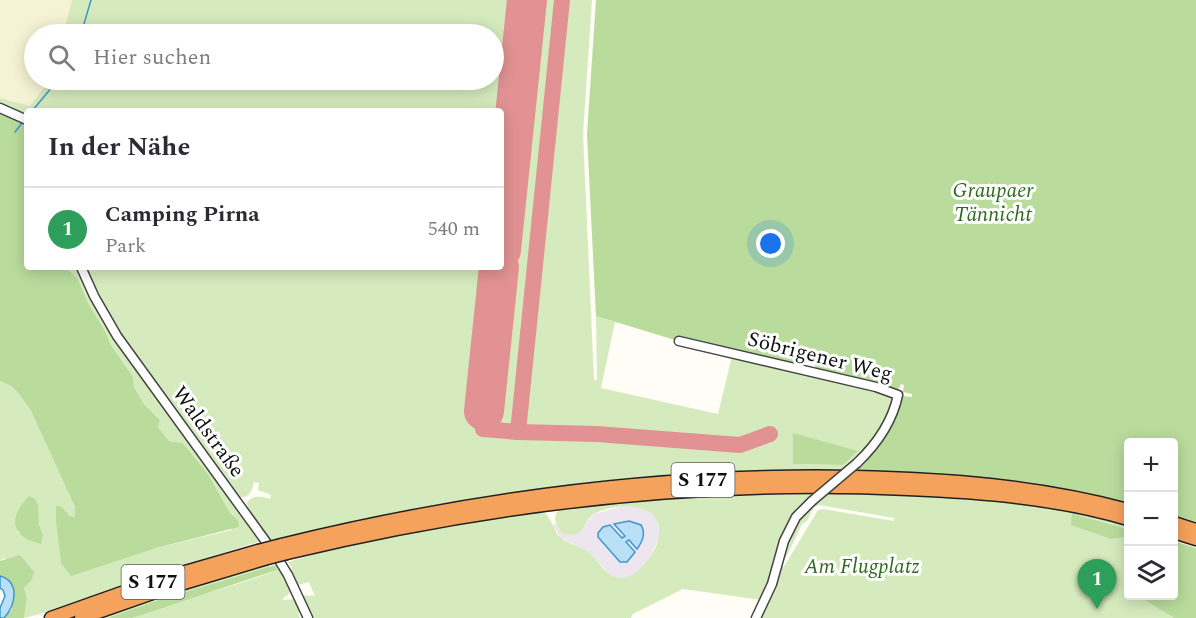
<!DOCTYPE html>
<html lang="de">
<head>
<meta charset="utf-8">
<style>
  :root { --surface:#fff; --page:#f2f2f3; --text:#2b2b33; --muted:#7c7c81; --line:#e1e1e2; --accent:#c4262e }
  body { margin:0; font-family:Spectral,serif; background:var(--page); color:var(--text) }
  .controls { position:absolute; right:18px; bottom:18px; display:grid; overflow:hidden; border-radius:6px; box-shadow:0 3px 15px #0003 }
  .controls button { width:54px; height:54px; display:grid; place-items:center; padding:0; border:0; border-bottom:2px solid var(--line); background:var(--surface); color:var(--text); font:30px sans-serif }
  .you { position:absolute; left:771px; top:244px; width:21px; height:21px; margin:-15px; border:4px solid #fff; border-radius:50%; background:#1a73e8; box-shadow:0 0 0 9px #1a73e833 }
  .badge { display:grid; place-items:center; width:39px; height:39px; border-radius:50%; background:var(--accent); color:#fff; font-size:20px; font-weight:700 }
  .pin { position:absolute; translate:-50% -50px; filter:drop-shadow(0 2px 3px #0008) }
  .pin::after { content:''; position:absolute; top:32px; width:21px; height:18px; background:inherit; clip-path:polygon(0 0,100% 0,50% 100%) }
  .list { margin:0; padding:0; list-style:none }
  h2 { display:flex; justify-content:space-between; align-items:center; height:78px; margin:0; padding:0 24px; font-size:26px }
  h2 small { font-size:20px; font-weight:400; color:var(--muted) }
  .list li { display:grid; grid-template-columns:39px 1fr auto; gap:18px; align-items:center; box-sizing:border-box; height:84px; padding:0 24px; border-top:2px solid var(--line) }
  .list b { display:block; font-size:22px; white-space:nowrap }
  .list p { margin:0; font-size:20px; white-space:nowrap; color:var(--muted) }
  .list em { font-size:20px; font-style:normal; color:var(--muted) }
  .icon { flex:none; width:33px; height:33px; fill:none; stroke:currentColor; stroke-width:2; stroke-linecap:round; stroke-linejoin:round }
  .map { position:relative; flex:none; width:1196px; height:618px; overflow:hidden }
  .search { position:absolute; background:var(--surface); box-shadow:0 3px 15px #0003; left:24px; top:24px; width:480px; height:66px; display:flex; align-items:center; gap:15px; box-sizing:border-box; padding:0 21px; border-radius:33px; color:var(--muted); font-size:22px }
  .panel { position:absolute; background:var(--surface); box-shadow:0 3px 15px #0003; left:24px; top:108px; width:480px; height:162px; border-radius:6px }
  .map>svg:first-child { display:block }
  .industrial { fill:#eee6ef }
  .farmland { fill:#f6f3d4 }
  .green { fill:#d5ebbd; fill-rule:evenodd }
  .forest { fill:#b9dc9c }
  .water { fill:#b9e0f7; stroke:#3f96cf; stroke-width:1.5 }
  .lines { fill:none; stroke-linecap:round; stroke-linejoin:round }
  .stream { stroke:#3f96cf; stroke-width:1.5 }
  .taxiway { stroke:#e29292; stroke-width:16 }
  .runway { stroke:#e29292; stroke-width:40 }
  .minor-casing { stroke:#444; stroke-width:11 }
  .highway-casing { stroke:#222; stroke-width:15 }
  .minor { stroke:#fff; stroke-width:8 }
  .highway { stroke:#f5a25d; stroke-width:12 }
  .minor-bridge-casing { stroke:#444; stroke-width:11; stroke-linecap:butt }
  .highway-bridge-casing { stroke:#222; stroke-width:15; stroke-linecap:butt }
  .minor-bridge { stroke:#fff; stroke-width:8 }
  .highway-bridge { stroke:#f5a25d; stroke-width:12 }
  .labels { text-anchor:middle; dominant-baseline:central; stroke-width:6; stroke-linejoin:round; paint-order:stroke }
  .shield { fill:#fff; stroke:#585858; stroke-width:1.5 }
  .shield-label { font-size:20px; font-weight:bold; fill:#111 }
  .park-label { font-size:21px; font-style:italic; fill:#2f6b1f; stroke:#fff }
  .street-label { font-size:21px; fill:#111; stroke:#fff }
</style>
</head>
<body>
<div class="map">
<svg width="1196" height="618" viewBox="0 0 1196 618">
  <rect width="100%" height="100%" fill="#fffdf5"/>
  <!-- industrial -->
  <polygon class="industrial" points="624,506 641,507 648,510 657,521 660,536 650,557 636,574 627,578 617,578 608,573 590,553 561,538 552,525 555,523 559,530 584,527 594,514"/>
  <!-- farmland -->
  <polygon class="farmland" points="0,0 72,0 64,31 64,34 34,34 34,80 50,80 30,106 0,98"/>
  <!-- green -->
  <g class="green">
    <path d="M72 0H592L583 134 594 380H597L596 316 615 322 601 388 718 414 732 356 889 392 894 397 892 412 871 447 842 470 710 474 585 483 424 507 268 540 249 512 247 503C252 494 262 496 270 499L271 495 258 490 259 483 254 482C252 491 249 500 237 496 220 472 204 448 187 425 148 374 111 325 84 267H501V111H27V115L0 103V98L30 106 50 80H494V34H64V31ZM793 434 857 451V452L843 465 793 464Z"/>
    <path d="M65 267H78L109 329 111 337 121 347 262 541 189 563 44 613 24 618 27 598 24 588 31 581 4 558 0 561V381L11 386 20 395 31 411 75 507V517L70 516 62 507H56V523L61 563 156 548 232 530 233 514 229 511 208 474 183 443 169 441 158 427 160 420 144 404 134 387 133 377 111 345 104 329 88 303 78 279ZM38 505V520L42 532 34 542 17 532Z"/>
    <path d="M826 493C892 494 959 494 1025 504 1060 509 1094 517 1128 526V529L1072 515 1128 539V596H1138L1174 618H758L760 615H763V609L780 577 781 572 780 570 785 565 818 510 823 509 894 521V518L819 505 814 507 807 521 802 524 788 554 782 561 780 559 798 519Z"/>
    <path d="M811 494V497L802 505 762 600 683 589 633 614 631 618H311L301 595 315 596 309 582 298 585 291 570 292 568 288 562C367 538 455 523 539 511 550 512 552 527 558 535 566 544 580 546 590 553 597 559 601 568 608 573 624 585 637 573 646 562 655 551 662 538 658 524 650 500 612 504 594 514 586 519 585 530 576 534 561 540 550 521 558 510L587 505 709 496Z"/>
    <path d="M278 564 292 589 288 595 283 598V600L297 599 302 611 298 613 300 618H132C179 599 230 589 277 570L275 565Z"/>
    <polygon points="269,565 269,567 161,599 107,618 97,618 166,595"/>
  </g>
  <!-- forest -->
  <g class="forest">
    <polygon points="596,0 1196,0 1196,522 1174,515 1174,442 1128,442 1128,502 1028,482 943,473 858,470 858,467 866,460 901,399 903,396 912,397 912,394 903,392 904,385 901,384 898,390 818,371 813,363 807,362 800,368 676,338 675,340 596,316 587,134"/>
    <polygon points="0,112 27,123 27,267 65,267 78,279 88,303 104,329 111,345 133,377 134,387 144,404 160,420 158,427 169,441 183,443 208,474 229,511 238,521 239,527 156,548 71,576 61,563 56,523 56,506 62,507 70,516 75,517 75,507 31,411 20,395 11,386 0,381"/>
    <polygon points="793,433 858,451 843,465 793,464"/>
    <path d="M29 496 35 499 38 505 39 524 43 535 41 544C10 537 8 518 29 496Z"/>
    <polygon points="1072,514 1128,529 1128,539 1123,537 1111,539 1071,525"/>
    <polygon points="1174,541 1196,548 1196,618 1174,618 1138,596 1174,596"/>
    <polygon points="20,555 34,572 31,581 24,588 27,598 24,618 4,618 12,609 14,591 5,578 0,576 0,561"/>
    <polygon points="275,565 277,570 132,618 107,618 161,599"/>
  </g>
  <!-- water -->
  <g class="water">
    <path d="M629 521 641 525C646 533 643 541 637 549L629 540 626 542 635 552 627 562H620L598 537V533L603 527 610 525 622 538 625 536 614 524Z"/>
    <path d="M0 576C21 582 15 606 4 618H0V608L5 596 3 590 0 588Z"/>
  </g>
  <g class="lines">
    <!-- stream -->
    <g class="stream">
      <polyline points="81,34 91,0"/>
      <polyline points="32,111 58,80"/>
      <polyline points="15,132 22,123"/>
    </g>
    <!-- taxiway -->
    <g class="taxiway">
      <polyline points="484,411 483,429 518,432 562,0"/>
      <polyline points="518,432 597,434 740,445 770,434"/>
    </g>
    <!-- runway -->
    <g class="runway">
      <polyline points="501,250 527,0"/>
      <polyline points="484,411 499,267"/>
    </g>
    <!-- minor casing -->
    <g class="minor-casing">
      <g id="minor">
        <polyline points="0,108 27,120"/>
        <polyline points="81,267 94,296 117,336 277,557 288,575 308,618"/>
        <path d="M679 341 876 387 898 395C892 423 877 444 857 463"/>
        <polyline points="756,618 772,584 784,541 796,517 812,501"/>
      </g>
    </g>
    <!-- highway casing -->
    <g class="highway-casing">
      <g id="highway">
        <polyline points="1174,523 1196,530"/>
        <polyline points="1174,532 1196,539"/>
        <path d="M281 545C469 499 661 473 855 477 948 479 1038 486 1128 510"/>
        <path d="M287 553C490 504 699 479 908 489 982 492 1057 498 1128 519"/>
        <polyline points="51,618 161,579 258,551"/>
        <polyline points="81,618 164,589 264,559"/>
      </g>
    </g>
    <!-- minor -->
    <use href="#minor" class="minor"/>
    <!-- highway -->
    <use href="#highway" class="highway"/>
    <!-- minor-bridge casing -->
    <g class="minor-bridge-casing">
      <polyline id="minor-bridge" points="812,501 857,463"/>
    </g>
    <!-- highway-bridge casing -->
    <g class="highway-bridge-casing">
      <g id="highway-bridge">
        <polyline points="258,551 281,545"/>
        <polyline points="264,559 287,553"/>
      </g>
    </g>
    <!-- minor-bridge -->
    <use href="#minor-bridge" class="minor-bridge"/>
    <!-- highway-bridge -->
    <use href="#highway-bridge" class="highway-bridge"/>
  </g>
  <g class="labels">
    <!-- shield labels -->
    <g class="shield">
      <rect x="671.5" y="463" width="63" height="34" rx="4.5"/>
      <rect x="121.5" y="565" width="63" height="34" rx="4.5"/>
    </g>
    <g class="shield-label">
      <text x="703" y="480">S 177</text>
      <text x="153" y="582">S 177</text>
    </g>
    <!-- park labels -->
    <g class="park-label">
      <text x="993" y="191">Graupaer<tspan x="993" dy="24">Tännicht</tspan></text>
      <text x="862" y="567">Am Flugplatz</text>
    </g>
    <!-- street labels -->
    <g class="street-label">
      <text transform="translate(820 357) rotate(14)">Söbrigener Weg</text>
      <text transform="translate(208 432) rotate(54)">Waldstraße</text>
    </g>
  </g>
</svg>
<div class="controls">
<button>+</button>
<button>−</button>
<button><svg class="icon" aria-label="layers" viewBox="0 0 24 24"><path d="M12 4l9 5-9 5-9-5zM3 14l9 5 9-5"/></svg></button>
</div>
<div class="you"></div>
<div class="pin badge" style="left:1097px;top:609px;background:#2e9e5b">1</div>
<div class="search"><svg class="icon" aria-label="search" viewBox="0 0 24 24"><circle cx="10" cy="10" r="6"/><path d="M15 15l6 6"/></svg>Hier suchen</div>
<section class="panel">
<h2>In der Nähe<small></small></h2>
<ul class="list">
<li><span class="badge" style="background:#2e9e5b">1</span><div><b>Camping Pirna</b><p>Park</p></div><em>540 m</em></li>
</ul>
</section>
</div>
</body>
</html>
